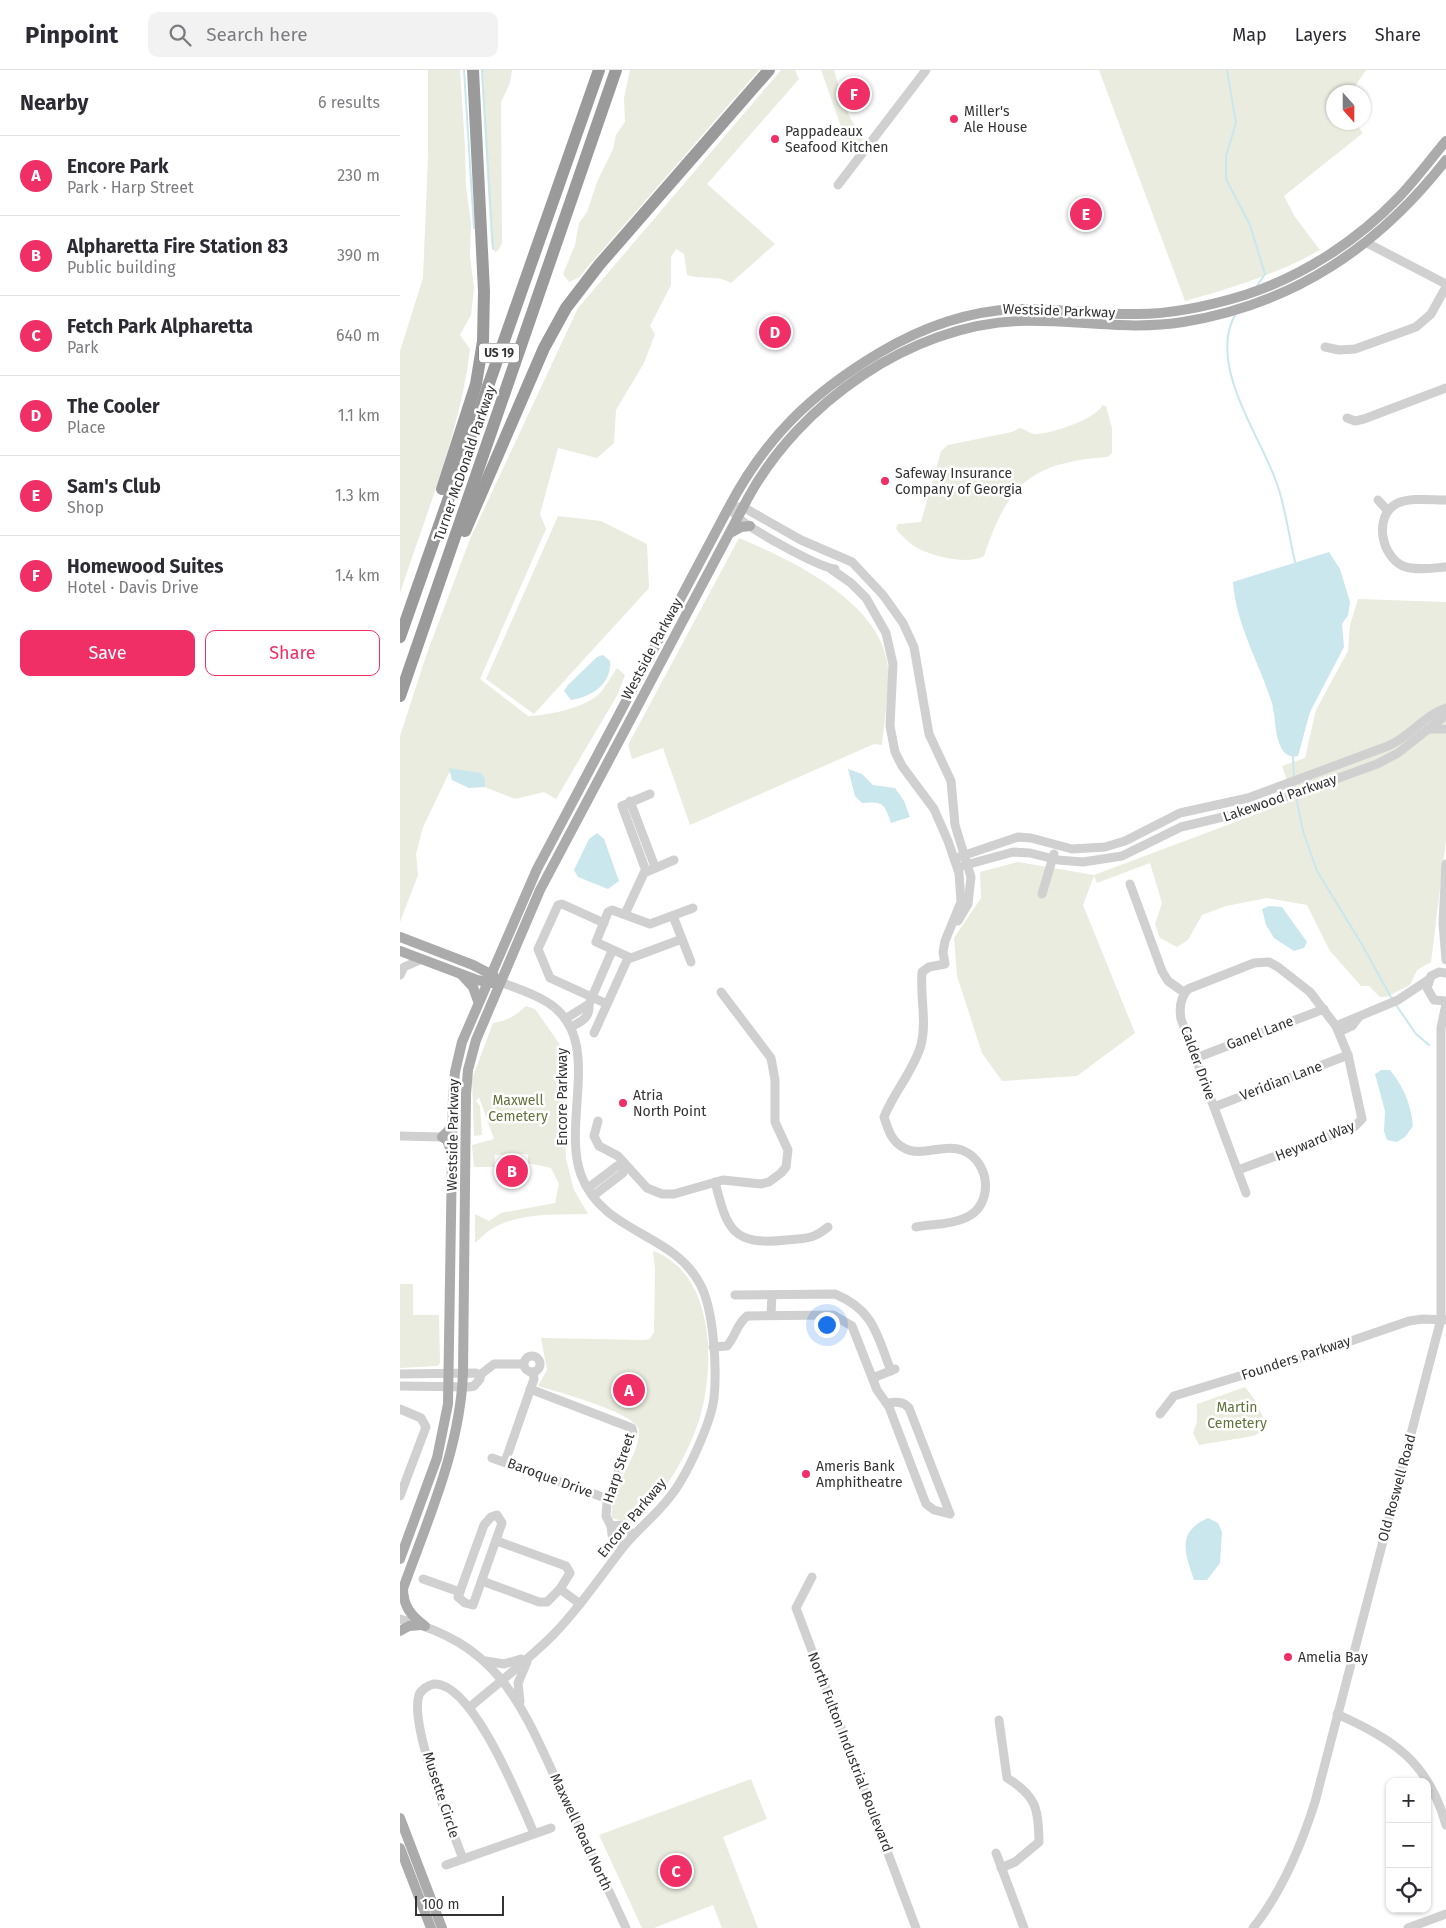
<!DOCTYPE html>
<html lang="en">
<head>
<meta charset="utf-8">
<style>
  :root { --surface:#fff; --page:#f2f2f3; --text:#2b2b33; --muted:#7c7c81; --line:#e1e1e2; --accent:#ef2f66 }
  body { margin:0; font-family:"Fira Sans",sans-serif; background:var(--page); color:var(--text) }
  .controls { position:absolute; right:15px; bottom:15px; display:grid; overflow:hidden; border-radius:10px; box-shadow:0 1px 4px #0004 }
  .controls button { width:45px; height:45px; display:grid; place-items:center; padding:0; border:0; border-bottom:1px solid var(--line); background:var(--surface); color:var(--text); font:25px sans-serif }
  .compass { position:absolute; left:926px; top:15px; width:45px; height:45px; border-radius:50%; background:var(--surface); box-shadow:0 1px 4px #0004; rotate:159deg }
  .scale { position:absolute; left:15px; bottom:12px; width:89px; box-sizing:border-box; padding-left:5px; border:2px solid #333; border-top:0; font-size:14px; line-height:18px; white-space:nowrap; color:#333; -webkit-text-stroke:4px #fff; paint-order:stroke }
  .you { position:absolute; left:426px; top:1254px; width:18px; height:18px; margin:-12px; border:4px solid #fff; border-radius:50%; background:#1a73e8; box-shadow:0 0 0 8px #1a73e833 }
  .badge { display:grid; place-items:center; width:32px; height:32px; border-radius:50%; background:var(--accent); color:#fff; font-size:16px; font-weight:700 }
  .pin { position:absolute; translate:-50% -50%; border:2px solid #fff; box-shadow:0 1px 5px #0006 }
  .list { margin:0; padding:0; list-style:none }
  h2 { display:flex; justify-content:space-between; align-items:center; height:65px; margin:0; padding:0 20px; font-size:21px }
  h2 small { font-size:16px; font-weight:400; color:var(--muted) }
  .list li { display:grid; grid-template-columns:32px 1fr auto; gap:15px; align-items:center; box-sizing:border-box; height:80px; padding:0 20px; border-top:1px solid var(--line) }
  .list b { display:block; font-size:19px; white-space:nowrap }
  .list p { margin:0; font-size:16px; white-space:nowrap; color:var(--muted) }
  .list em { font-size:16px; font-style:normal; color:var(--muted) }
  .actions { display:flex; gap:10px; padding:15px 20px }
  .actions a { flex:1; padding:11px 0; border:1px solid var(--accent); border-radius:10px; text-align:center; font-size:18px; color:var(--accent) }
  .actions .main { background:var(--accent); color:#fff }
  .icon { flex:none; width:28px; height:28px; fill:none; stroke:currentColor; stroke-width:2; stroke-linecap:round; stroke-linejoin:round }
  .map { position:relative; flex:none; width:1046px; height:1858px; overflow:hidden }
  header { display:flex; align-items:center; gap:30px; box-sizing:border-box; height:70px; padding:0 25px; background:var(--surface); border-bottom:1px solid var(--line) }
  header strong { font-size:24px }
  nav { display:flex; gap:28px; margin-inline-start:auto; font-size:18px }
  .search { width:350px; height:45px; background:var(--page); display:flex; align-items:center; gap:12px; box-sizing:border-box; padding:0 18px; border-radius:10px; color:var(--muted); font-size:19px }
  main { display:flex }
  aside { flex:1; background:var(--surface) }
  .map>svg:first-child { display:block }
  .green { fill:#e9ecde }
  .water { fill:#cae7ed }
  .lines { fill:none; stroke-linecap:round; stroke-linejoin:round }
  .stream { stroke:#cae7ed; stroke-width:2 }
  .minor { stroke:#d0d0d0; stroke-width:9 }
  .major { stroke:#ababab; stroke-width:10 }
  .highway { stroke:#9a9a9a; stroke-width:12 }
  .poi-dot { fill:#ef2f66; stroke:#fff; stroke-width:2 }
  .labels { text-anchor:middle; dominant-baseline:central; stroke-width:5; stroke-linejoin:round; paint-order:stroke }
  .shield { fill:#fff; stroke:#707070; stroke-width:1 }
  .shield-label { font-size:12px; font-weight:bold; fill:#333 }
  .poi-label { font-size:14px; fill:#333; stroke:#fff; text-anchor:start }
  .street-label { font-size:14px; fill:#333; stroke:#fff }
  .park-label { font-size:14px; fill:#61723c; stroke:#fff }
</style>
</head>
<body>
<header>
<strong>Pinpoint</strong>
<div class="search"><svg class="icon" aria-label="search" viewBox="0 0 24 24"><circle cx="10" cy="10" r="6"/><path d="M15 15l6 6"/></svg>Search here</div>
<nav><a>Map</a><a>Layers</a><a>Share</a></nav>
</header>
<main>
<aside>
<h2>Nearby<small>6 results</small></h2>
<ul class="list">
<li><span class="badge">A</span><div><b>Encore Park</b><p>Park · Harp Street</p></div><em>230 m</em></li>
<li><span class="badge">B</span><div><b>Alpharetta Fire Station 83</b><p>Public building</p></div><em>390 m</em></li>
<li><span class="badge">C</span><div><b>Fetch Park Alpharetta</b><p>Park</p></div><em>640 m</em></li>
<li><span class="badge">D</span><div><b>The Cooler</b><p>Place</p></div><em>1.1 km</em></li>
<li><span class="badge">E</span><div><b>Sam's Club</b><p>Shop</p></div><em>1.3 km</em></li>
<li><span class="badge">F</span><div><b>Homewood Suites</b><p>Hotel · Davis Drive</p></div><em>1.4 km</em></li>
</ul>
<div class="actions"><a class="main">Save</a><a>Share</a></div>
</aside>
<div class="map">
<svg width="1046" height="1858" viewBox="0 0 1046 1858">
  <rect width="100%" height="100%" fill="#fff"/>
  <!-- green -->
  <g class="green">
    <path d="M28 0H60L65 76 66 116 71 154 70 186 74 218 71 245 60 265 70 279C61 359 25 447 0 523V281L23 208 28 87Z"/>
    <polygon points="81,0 112,0 110,13 101,32 102,173 98,181 95,182 91,173"/>
    <polygon points="230,0 359,0 178,208 169,212 163,204 175,175 179,153 187,142 197,112 213,79 216,65 225,52 224,28"/>
    <path d="M381 0H395L399 9 307 114 375 174 331 213C319 205 303 210 287 205L284 184 276 179 271 187V215L250 256 255 264 244 293 216 340 214 373 197 388 158 378 140 444 146 459 80 609 128 646C149 645 182 639 199 624 206 617 211 606 217 598L225 605 218 624 156 729 144 722 115 729 49 703 23 757 16 784 18 805 0 852V666L26 586 70 469 178 238Z"/>
    <path d="M421 0H434C441 24 447 49 464 68L453 83 448 76Z"/>
    <path d="M699 0H966L951 22H934V52L955 53 963 63 884 126 895 147 920 180C877 204 832 218 785 231Z"/>
    <path d="M702 335 706 336 712 358V383L707 387C630 393 608 414 584 486 568 495 536 487 519 479 511 475 505 468 498 462L496 458 498 454 521 452 541 381 548 375 612 362 620 358C624 359 631 364 635 364 649 365 699 348 702 335Z"/>
    <polygon points="158,446 201,451 247,474 249,518 134,644 86,609"/>
    <path d="M339 468C391 490 476 530 487 591 491 613 484 651 482 675L474 674 290 755 263 678 232 689 228 675Z"/>
    <polygon points="958,529 1046,532 1046,770 1031,892 1017,900 1010,915 986,927 980,927 969,916 961,916 930,881 907,835 867,828 826,836 802,845 788,870 777,877 760,868 755,854 762,833 750,793 697,813 694,806 683,835 735,963 677,1006 602,1011 582,983 557,906 554,868 581,828 580,802 618,792 694,805 894,730 882,696 905,688 916,640 948,581 950,555"/>
    <path d="M126 936 135 939 161 976 167 998 164 1050 166 1089 174 1120 188 1144C158 1145 117 1142 90 1160 85 1163 80 1169 75 1173V1144L89 1151 101 1143 155 1133 159 1114 151 1098 128 1093V1084L95 1085 94 1097H74L72 1075 94 1069 79 1027 76 1031 80 1036 82 1065 74 1066 72 1009 93 953C107 951 115 946 126 936Z"/>
    <path d="M253 1181C318 1204 316 1307 296 1359 282 1396 261 1426 234 1454L212 1448C210 1431 218 1419 224 1404 230 1391 240 1375 239 1360 237 1343 155 1321 138 1316L147 1300 141 1268 244 1270 250 1269 254 1262 255 1199Z"/>
    <polygon points="0,1214 13,1214 13,1245 39,1245 40,1293 38,1296 0,1298"/>
    <polygon points="845,1317 855,1330 866,1354 862,1362 853,1366 799,1375 793,1363 797,1352 797,1334"/>
    <polygon points="351,1709 367,1749 323,1767 358,1858 322,1858 313,1835 254,1858 242,1858 199,1765"/>
  </g>
  <!-- water -->
  <g class="water">
    <path d="M929 482 940 499 950 532 948 545 942 554 944 577 910 642 898 686 893 687C890 686 885 684 883 681 874 667 876 648 872 633 859 592 836 555 833 512Z"/>
    <path d="M203 585 210 591C212 613 192 627 171 630L164 621 168 615 197 587Z"/>
    <polygon points="49,698 81,703 85,709 85,717 69,718 52,710"/>
    <path d="M448 699 462 704 473 715 495 718 504 731 510 747 491 753C485 733 482 731 462 733L455 726Z"/>
    <polygon points="197,763 204,769 219,811 208,819 178,807 174,800 189,769"/>
    <polygon points="869,836 882,837 907,872 904,878 894,881 874,868 866,855 862,839"/>
    <path d="M981 1000H990C1004 1017 1011 1035 1013 1056L1005 1067 997 1072 987 1070 984 1061 985 1041 975 1004Z"/>
    <path d="M808 1448 818 1453 822 1462 820 1493 807 1510H794C785 1483 776 1462 808 1448Z"/>
  </g>
  <g class="lines">
    <!-- stream -->
    <g class="stream">
      <polyline points="64,0 74,158"/>
      <polyline points="82,0 93,179"/>
      <polyline points="827,0 836,53 826,86 826,109 850,155 865,204 857,216"/>
      <path d="M836 243C806 294 861 366 877 414 886 439 889 467 895 492"/>
      <polyline points="893,687 894,708"/>
      <polyline points="896,727 903,761 917,801 961,873 992,929"/>
      <polyline points="996,935 1016,964 1029,975"/>
    </g>
    <!-- minor -->
    <g class="minor">
      <polyline points="438,115 526,0"/>
      <polyline points="967,173 1046,214"/>
      <polyline points="925,277 939,280 955,279 1016,257 1031,244 1046,217"/>
      <polyline points="947,348 955,351 964,349 1046,318"/>
      <polyline points="978,430 988,441"/>
      <path d="M1046 430C1031 430 1009 427 996 434 973 447 982 487 1003 496 1015 501 1033 498 1046 497"/>
      <polyline points="329,437 343,437 401,470 452,492 483,525 503,553 514,577 529,664 551,711 555,755 571,807 568,834 558,851"/>
      <path d="M334 443C343 456 418 497 435 499"/>
      <path d="M431 499 451 513 466 528 486 563 493 594 490 656 495 682 502 696 534 739 548 771 559 803 561 832 545 871 543 882 545 894 529 897 522 902C520 927 527 952 521 975 514 1000 494 1022 484 1047 488 1059 491 1071 504 1078 522 1088 545 1072 564 1081 591 1093 594 1136 565 1148 551 1155 531 1154 516 1157"/>
      <polyline points="1028,659 1046,659"/>
      <polyline points="230,731 255,797"/>
      <path d="M559 787 618 767 631 768 672 779 705 777 725 771 780 743 848 728 988 676C1010 667 1024 645 1046 638"/>
      <polyline points="1046,794 1043,853 1046,890"/>
      <polyline points="562,796 613,782 630,783 658,790 683,792 722,786 781,757 848,741 977,694 998,683 1046,645"/>
      <polyline points="246,801 222,736 250,724"/>
      <polyline points="730,814 762,901 768,911 785,923"/>
      <polyline points="642,824 654,784"/>
      <polyline points="225,844 244,803 274,790"/>
      <polyline points="273,846 291,892"/>
      <polyline points="204,853 162,834 158,835 138,879 150,908 207,934"/>
      <polyline points="282,869 231,888 196,872 208,842 212,840 250,854 293,838"/>
      <polyline points="1046,903 1039,902 1031,906 1027,918 1034,930 1046,931"/>
      <polyline points="0,905 4,897 22,889"/>
      <polyline points="165,949 189,934 212,881"/>
      <polyline points="936,956 998,930 1028,910"/>
      <path d="M171 957C182 951 190 948 189 934"/>
      <polyline points="939,962 952,956 958,948"/>
      <polyline points="194,963 228,888"/>
      <polyline points="796,988 924,939"/>
      <polyline points="814,1037 948,985"/>
      <polyline points="198,1051 194,1066 199,1076 218,1086 247,1118 262,1124 274,1124 323,1110 361,1114 369,1112 381,1103 386,1097 388,1080 375,1052 375,1010 371,988 321,922"/>
      <polyline points="0,1066 42,1067"/>
      <path d="M838 1100 954 1057 962 1049 948 985 936 956 910 922 878 897 869 892 854 893 788 919C781 927 779 938 781 949L846 1123"/>
      <path d="M315 1112C327 1159 332 1176 386 1170 406 1168 412 1170 428 1157"/>
      <polyline points="188,1118 217,1096 225,1094 223,1103 193,1126"/>
      <path d="M335 1225 435 1224C474 1240 477 1265 491 1301"/>
      <polyline points="371,1244 372,1225"/>
      <path d="M313 1277 327 1276C336 1266 336 1255 347 1246L433 1245 452 1256 477 1320 489 1337 526 1434 534 1440 550 1444"/>
      <circle cx="132" cy="1294" r="8"/>
      <polyline points="0,1304 76,1303 80,1305 80,1309 74,1316 69,1317 0,1316"/>
      <polyline points="80,1305 94,1294 123,1294"/>
      <polyline points="473,1308 495,1299"/>
      <polyline points="130,1319 232,1358 233,1362 207,1433 206,1446 211,1456"/>
      <path d="M487 1333C496 1332 503 1331 509 1338L550 1444"/>
      <polyline points="0,1339 21,1348 26,1357 0,1426"/>
      <polyline points="760,1344 774,1326 916,1283 1009,1251 1023,1249 1046,1250"/>
      <polyline points="92,1388 208,1429"/>
      <polyline points="105,1392 134,1309 133,1302"/>
      <polygon points="97,1445 102,1453 73,1535 65,1533 58,1527 84,1455 91,1447"/>
      <polyline points="223,1477 212,1465 211,1456 222,1455 233,1465"/>
      <polyline points="412,1507 396,1538 516,1858"/>
      <polyline points="23,1509 60,1522"/>
      <polyline points="82,1511 139,1532 147,1532 160,1519 170,1503 166,1496 97,1471"/>
      <polyline points="160,1519 180,1534"/>
      <path d="M0 1549C103 1575 123 1639 164 1727 185 1771 206 1814 226 1858"/>
      <polyline points="86,1591 104,1594 121,1589"/>
      <polyline points="120,1632 118,1613 127,1592"/>
      <path d="M69 1638C97 1614 127 1591 153 1565 180 1538 201 1505 225 1475 239 1458 256 1445 269 1428 286 1408 311 1353 314 1328 317 1299 314 1239 300 1214 273 1162 203 1164 181 1105 161 1051 205 967 147 932 133 923 116 918 100 912"/>
      <path d="M937 1644C994 1670 1028 1691 1046 1755"/>
      <path d="M599 1650 607 1708C637 1726 638 1739 639 1772L615 1792 601 1798"/>
      <polyline points="596,1783 624,1858"/>
      <path d="M63 1789C51 1757 9 1655 19 1625 21 1620 28 1615 34 1614 73 1612 120 1732 134 1763"/>
      <polyline points="46,1795 151,1758"/>
      <path d="M853 1858C882 1822 901 1776 915 1732L1041 1249V958L1046 934"/>
      <polyline points="1008,1858 1046,1844"/>
    </g>
    <!-- major -->
    <g class="major">
      <polyline points="330,463 341,457 350,456"/>
      <polyline points="0,867 73,895 94,906"/>
      <polyline points="0,881 77,910 92,913"/>
      <polyline points="62,905 73,917 78,931"/>
      <polyline points="51,1081 47,1070 42,1067 53,1056"/>
      <path d="M0 1489 37 1388 48 1334 53 1025 55 1002 62 972 137 799 329 437C366 367 412 323 479 283 521 258 567 241 616 239 655 238 693 244 732 244 770 245 809 236 845 225 903 206 957 171 999 127 1016 109 1030 90 1046 71"/>
      <path d="M3 1518C3 1536 11 1546 25 1556"/>
      <path d="M0 1527C26 1453 60 1381 63 1303L66 1024 68 1000 76 970 140 820 348 428C399 334 510 255 619 251 674 249 728 261 783 252 894 234 978 177 1046 90"/>
      <polyline points="0,1561 9,1556 21,1555"/>
      <polyline points="0,1748 42,1858"/>
      <polyline points="0,1778 31,1858"/>
    </g>
    <!-- highway -->
    <g class="highway">
      <polyline points="42,419 76,314 83,271 84,221 73,0"/>
      <polyline points="65,461 144,278 166,238 199,195 369,0"/>
      <polyline points="0,567 199,0"/>
      <polyline points="0,626 216,0"/>
    </g>
  </g>
  <!-- markers -->
  <g class="poi-dot">
    <circle cx="554" cy="49" r="5"/>
    <circle cx="375" cy="69" r="5"/>
    <circle cx="485" cy="411" r="5"/>
    <circle cx="223" cy="1033" r="5"/>
    <circle cx="406" cy="1404" r="5"/>
    <circle cx="888" cy="1587" r="5"/>
  </g>
  <g class="labels">
    <!-- shield labels -->
    <rect class="shield" x="79" y="273.5" width="40" height="19" rx="4"/>
    <g class="shield-label">
      <text x="99" y="283">US 19</text>
    </g>
    <!-- poi labels -->
    <g class="poi-label">
      <text x="564" y="41">Miller's<tspan x="564" dy="16">Ale House</tspan></text>
      <text x="385" y="61">Pappadeaux<tspan x="385" dy="16">Seafood Kitchen</tspan></text>
      <text x="495" y="403">Safeway Insurance<tspan x="495" dy="16">Company of Georgia</tspan></text>
      <text x="233" y="1025">Atria<tspan x="233" dy="16">North Point</tspan></text>
      <text x="416" y="1396">Ameris Bank<tspan x="416" dy="16">Amphitheatre</tspan></text>
      <text x="898" y="1587">Amelia Bay</text>
    </g>
    <!-- street labels -->
    <g class="street-label">
      <text transform="translate(659 241) rotate(2)">Westside Parkway</text>
      <text transform="translate(65 393) rotate(-71)">Turner McDonald Parkway</text>
      <text transform="translate(252 579) rotate(-62)">Westside Parkway</text>
      <text transform="translate(880 728) rotate(-19)">Lakewood Parkway</text>
      <text transform="translate(860 963) rotate(-21)">Ganel Lane</text>
      <text transform="translate(798 993) rotate(70)">Calder Drive</text>
      <text transform="translate(881 1011) rotate(-21)">Veridian Lane</text>
      <text transform="translate(162 1027) rotate(-90)">Encore Parkway</text>
      <text transform="translate(53 1065) rotate(-89)">Westside Parkway</text>
      <text transform="translate(915 1071) rotate(-22)">Heyward Way</text>
      <text transform="translate(896 1288) rotate(-18)">Founders Parkway</text>
      <text transform="translate(219 1398) rotate(-72)">Harp Street</text>
      <text transform="translate(150 1408) rotate(20)">Baroque Drive</text>
      <text transform="translate(997 1418) rotate(-75)">Old Roswell Road</text>
      <text transform="translate(232 1448) rotate(-50)">Encore Parkway</text>
      <text transform="translate(450 1682) rotate(69)">North Fulton Industrial Boulevard</text>
      <text transform="translate(41 1725) rotate(72)">Musette Circle</text>
      <text transform="translate(181 1762) rotate(65)">Maxwell Road North</text>
    </g>
    <!-- park labels -->
    <g class="park-label">
      <text x="118" y="1030">Maxwell<tspan x="118" dy="16">Cemetery</tspan></text>
      <text x="837" y="1337">Martin<tspan x="837" dy="16">Cemetery</tspan></text>
    </g>
  </g>
</svg>
<div class="controls">
<button>+</button>
<button>−</button>
<button><svg class="icon" aria-label="locate" viewBox="0 0 24 24"><circle cx="12" cy="12" r="6"/><path d="M12 2v4M12 18v4M2 12h4M18 12h4"/></svg></button>
</div>
<svg class="compass" viewBox="-18 -18 36 36"><path d="M0-13l5 13h-10z" fill="#e53935"/><path d="M0 13l5-13h-10z" fill="#7c7c81"/></svg>
<div class="scale">100 m</div>
<div class="you"></div>
<div class="pin badge" style="left:229px;top:1320px">A</div>
<div class="pin badge" style="left:112px;top:1101px">B</div>
<div class="pin badge" style="left:276px;top:1801px">C</div>
<div class="pin badge" style="left:375px;top:262px">D</div>
<div class="pin badge" style="left:686px;top:144px">E</div>
<div class="pin badge" style="left:454px;top:24px">F</div>
</div>
</main>
</body>
</html>
